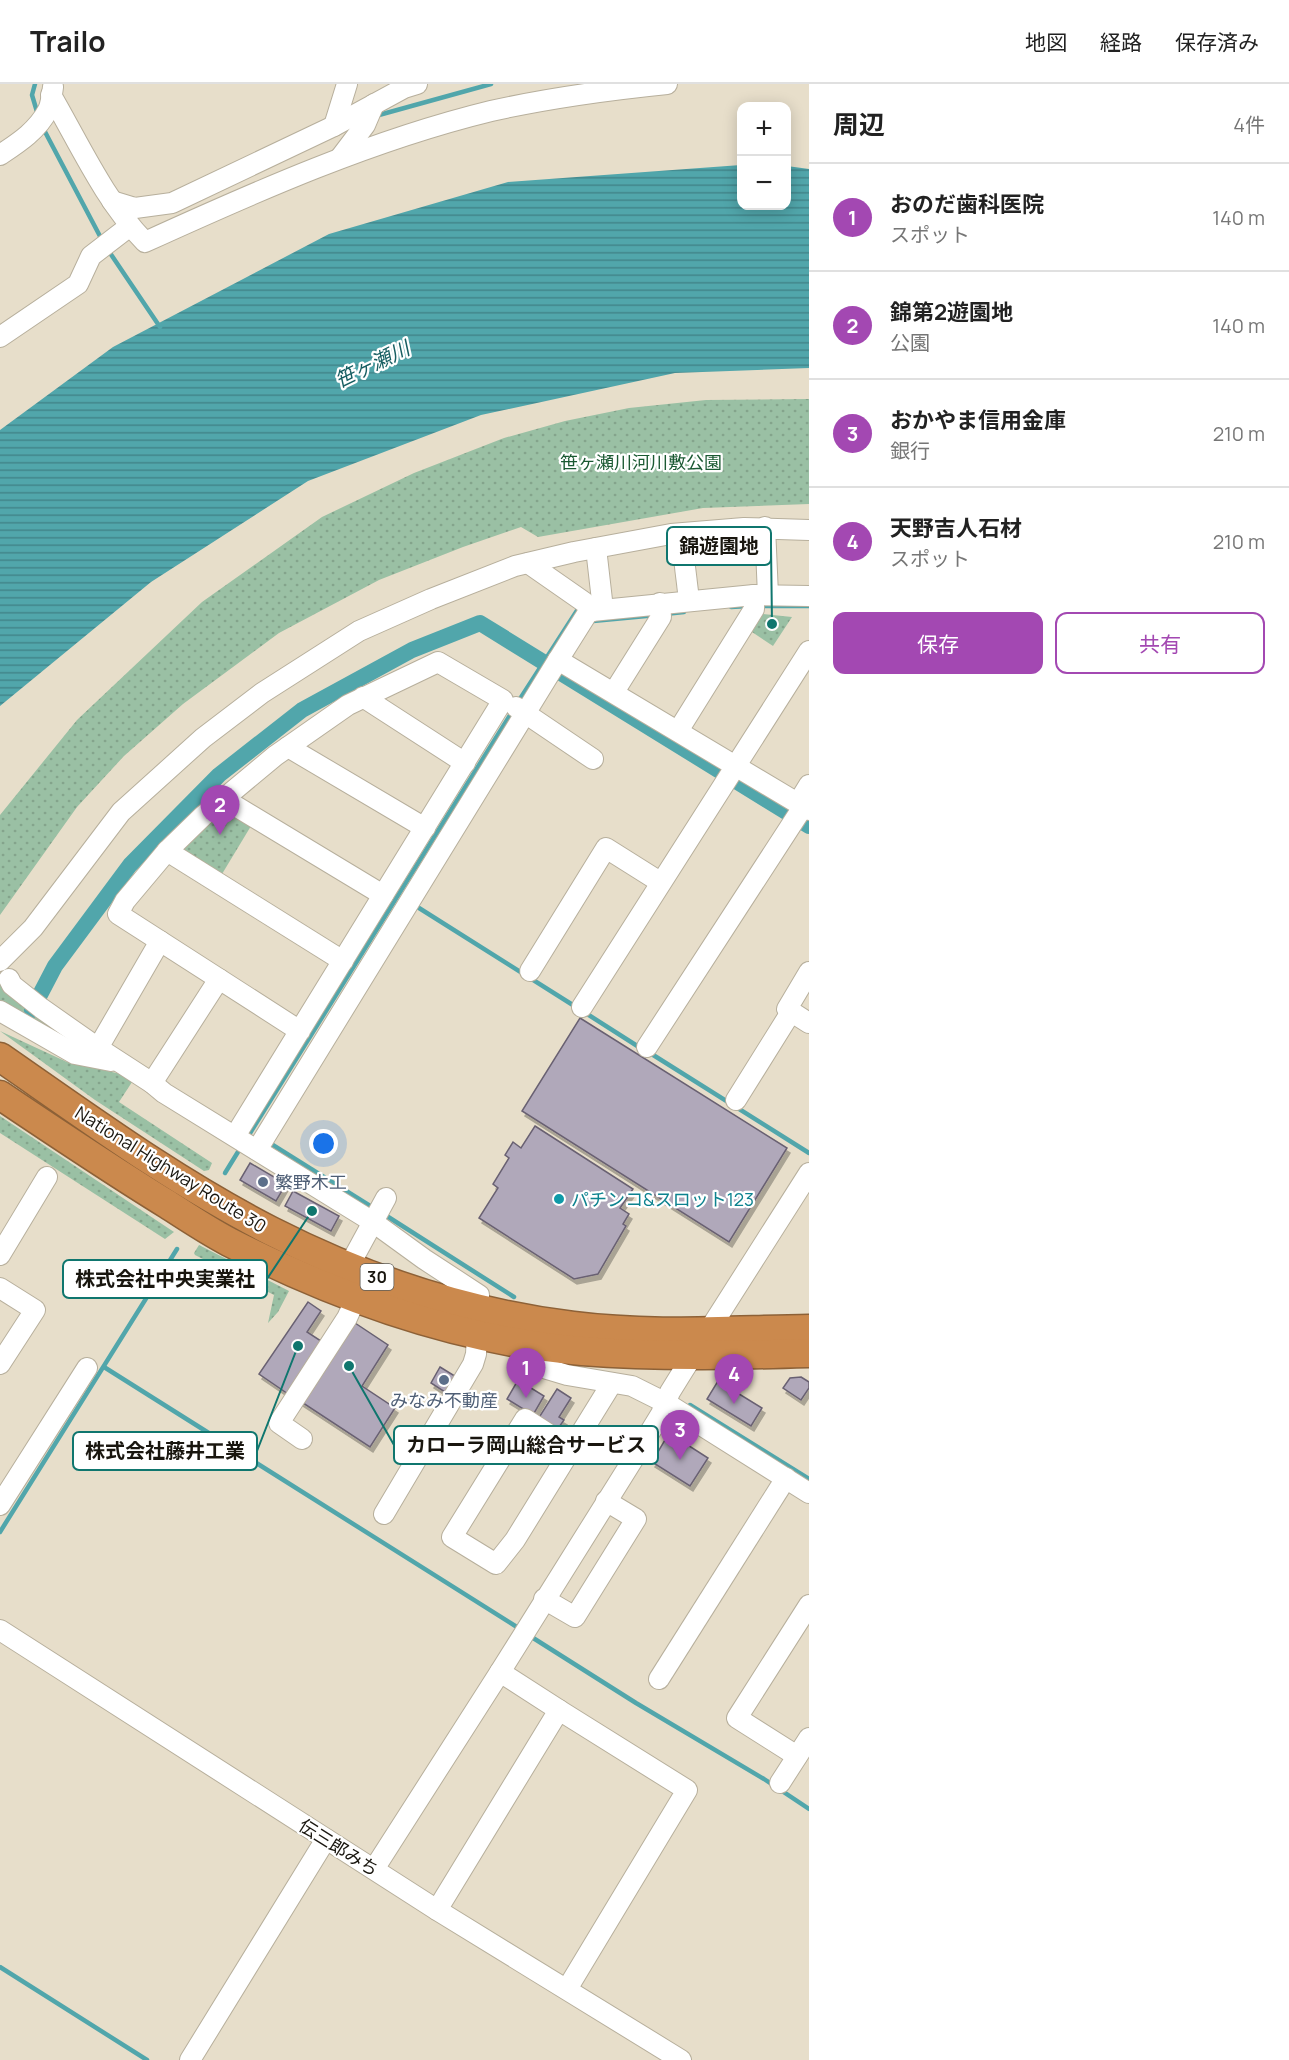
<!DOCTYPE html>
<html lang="ja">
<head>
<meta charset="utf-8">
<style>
  :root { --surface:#fff; --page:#f6f6f6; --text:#222; --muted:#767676; --line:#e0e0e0; --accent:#a348b2 }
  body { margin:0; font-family:Manrope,"Noto Sans JP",sans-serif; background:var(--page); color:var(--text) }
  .controls { position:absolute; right:18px; top:18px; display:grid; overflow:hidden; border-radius:12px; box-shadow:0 3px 15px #0003 }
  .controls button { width:54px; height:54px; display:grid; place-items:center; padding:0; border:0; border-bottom:2px solid var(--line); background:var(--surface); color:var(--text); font:30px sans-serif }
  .you { position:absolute; left:324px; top:1060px; width:21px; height:21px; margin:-15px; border:4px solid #fff; border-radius:50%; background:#1a73e8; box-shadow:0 0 0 9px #1a73e833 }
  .badge { display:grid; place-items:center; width:39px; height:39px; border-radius:50%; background:var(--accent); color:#fff; font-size:20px; font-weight:700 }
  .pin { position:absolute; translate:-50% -50px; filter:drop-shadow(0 2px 3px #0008) }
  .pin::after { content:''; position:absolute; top:32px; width:21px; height:18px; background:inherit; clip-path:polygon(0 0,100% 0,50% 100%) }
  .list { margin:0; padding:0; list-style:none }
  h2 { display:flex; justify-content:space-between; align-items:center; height:78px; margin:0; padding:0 24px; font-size:26px }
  h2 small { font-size:20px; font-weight:400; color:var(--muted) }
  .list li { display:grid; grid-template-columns:39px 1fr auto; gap:18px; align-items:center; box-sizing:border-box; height:108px; padding:0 24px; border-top:2px solid var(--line) }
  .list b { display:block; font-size:22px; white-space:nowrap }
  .list p { margin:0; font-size:20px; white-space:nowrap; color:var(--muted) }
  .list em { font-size:20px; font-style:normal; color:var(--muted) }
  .actions { display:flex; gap:12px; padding:18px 24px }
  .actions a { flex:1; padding:14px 0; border:2px solid var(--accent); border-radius:12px; text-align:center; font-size:21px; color:var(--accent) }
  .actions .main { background:var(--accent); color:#fff }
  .map { position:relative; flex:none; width:809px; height:1976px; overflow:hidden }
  header { display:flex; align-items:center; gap:36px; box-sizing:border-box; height:84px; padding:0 30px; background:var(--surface); border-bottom:2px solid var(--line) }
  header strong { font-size:28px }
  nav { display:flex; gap:33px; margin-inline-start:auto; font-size:21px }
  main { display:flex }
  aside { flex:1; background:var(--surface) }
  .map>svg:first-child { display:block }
  .grass { fill:url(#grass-dots) }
  .water { fill:url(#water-rules) }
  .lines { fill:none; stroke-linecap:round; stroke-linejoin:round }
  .stream { stroke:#51a6ab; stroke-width:4.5 }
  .canal { stroke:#51a6ab; stroke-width:16 }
  .building { fill:#b0a8ba; stroke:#696172; stroke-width:1.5; filter:url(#shadow) }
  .minor-casing { stroke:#b7af9c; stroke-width:22 }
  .highway-casing { stroke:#8d6137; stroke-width:31 }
  .minor { stroke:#fff; stroke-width:20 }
  .highway { stroke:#cb894d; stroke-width:28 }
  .service-dot { fill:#5c6f8a; stroke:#fff; stroke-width:2 }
  .culture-dot { fill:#0f9aa8; stroke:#fff; stroke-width:2 }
  .labels { text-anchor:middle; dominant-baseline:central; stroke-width:4.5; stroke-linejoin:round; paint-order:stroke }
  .shield { fill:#fff; stroke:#5e5c57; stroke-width:1.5 }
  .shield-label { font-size:16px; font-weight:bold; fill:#19160f }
  .park-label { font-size:18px; fill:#1a5932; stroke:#fff }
  .street-label { font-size:18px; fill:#19160f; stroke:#fff }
  .service-label { font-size:18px; fill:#4e5e75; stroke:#fff; text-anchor:start }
  .culture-label { font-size:18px; fill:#0d838f; stroke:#fff; text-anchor:start }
  .water-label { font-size:20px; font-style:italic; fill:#175e62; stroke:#fff }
  .leader { fill:none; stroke:#0f766e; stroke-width:2 }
  .callout-dot { fill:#0f766e; stroke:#fff; stroke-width:2 }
  .callout { fill:#fff; stroke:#0f766e; stroke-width:2 }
  .callout-label { font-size:20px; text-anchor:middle; font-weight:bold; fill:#19160f }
</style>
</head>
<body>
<header>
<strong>Trailo</strong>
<nav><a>地図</a><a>経路</a><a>保存済み</a></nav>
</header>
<main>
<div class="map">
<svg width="809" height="1976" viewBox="0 0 809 1976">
  <defs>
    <pattern id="grass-dots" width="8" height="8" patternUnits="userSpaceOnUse" patternTransform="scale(1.5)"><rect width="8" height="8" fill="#9ac0a4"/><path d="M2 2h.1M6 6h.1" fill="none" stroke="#84a48c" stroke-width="1.8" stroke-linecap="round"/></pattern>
    <pattern id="water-rules" width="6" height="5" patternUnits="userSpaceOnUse" patternTransform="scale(1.5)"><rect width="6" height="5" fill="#51a6ab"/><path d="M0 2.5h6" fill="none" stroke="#42868a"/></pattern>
    <filter id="shadow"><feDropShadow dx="3" dy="5" stdDeviation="0" flood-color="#0004"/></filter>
  </defs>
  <rect width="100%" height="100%" fill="#e7deca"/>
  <!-- grass -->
  <g class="grass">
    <polygon points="809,315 809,420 703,424 538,453 521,443 463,463 379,496 279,549 183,620 124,672 77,723 0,831 0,731 77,636 202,518 322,433 414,389 504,354 565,337 629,324 706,316"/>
    <polygon points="763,530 792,533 773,562 752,548"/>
    <polygon points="225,723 254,737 219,795 181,764"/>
    <polygon points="0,891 5,895 86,966 62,958 0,916"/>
    <polygon points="0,947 67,978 130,992 134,995 119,1018 212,1079 209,1086 204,1087 95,1016"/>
    <polygon points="0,1032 174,1148 165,1155 0,1049"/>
    <polygon points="199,1161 289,1207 278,1228 268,1239 274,1211 195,1171 194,1169"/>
  </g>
  <!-- water -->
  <polygon class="water" points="741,81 742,122 786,122 787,82 809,85 809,284 675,289 481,331 308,397 151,498 0,622 0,346 113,263 329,150 508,98"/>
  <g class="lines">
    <!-- stream -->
    <g class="stream">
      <polyline points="35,0 32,11 38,31"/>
      <polyline points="379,31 491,0"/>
      <polyline points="43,44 102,156"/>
      <polyline points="108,166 160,243"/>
      <polyline points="758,522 809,522"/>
      <polyline points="731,523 749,522"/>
      <polyline points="665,530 684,528"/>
      <polyline points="593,537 657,531"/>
      <polyline points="518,618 578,525"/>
      <polyline points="419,824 576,923"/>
      <polyline points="584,928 642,965"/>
      <polyline points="650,969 809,1069"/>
      <polyline points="247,1054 512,628"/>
      <polyline points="268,1058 375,1125"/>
      <polyline points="225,1089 241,1063"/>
      <polyline points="382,1129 514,1213"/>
      <polyline points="104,1283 520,1545"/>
      <polyline points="690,1321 809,1395"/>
      <polyline points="0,1448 177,1165"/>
      <polyline points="530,1552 636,1619 764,1695 809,1725"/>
      <polyline points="0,1883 147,1976"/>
    </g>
    <!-- canal -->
    <polyline class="canal" points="32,926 55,882 130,781 219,691 302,626 412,566 480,539 809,742"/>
  </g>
  <!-- building -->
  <g class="building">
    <polygon points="580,934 787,1064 729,1158 522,1027"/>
    <polygon points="535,1042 633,1105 620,1124 629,1130 623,1140 626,1142 598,1190 574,1195 479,1134 498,1104 493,1100 509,1074 505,1071 513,1058 521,1064"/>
    <polygon points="250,1079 286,1100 276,1117 240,1096"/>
    <polygon points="293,1107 339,1132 331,1147 285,1122"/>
    <polygon points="308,1218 321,1227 307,1248 321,1257 291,1312 259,1290"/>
    <polygon points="352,1237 388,1261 362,1302 395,1324 370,1363 300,1317"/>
    <polygon points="440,1283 458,1294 448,1310 431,1299"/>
    <polygon points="801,1293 809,1298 809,1304 801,1316 783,1304 790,1294"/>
    <polygon points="518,1296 544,1312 533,1331 507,1315"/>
    <polygon points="718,1297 762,1324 751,1342 707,1315"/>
    <polygon points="557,1305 571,1314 559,1333 564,1336 557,1346 538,1335"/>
    <polygon points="669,1349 708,1374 690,1402 652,1378"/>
  </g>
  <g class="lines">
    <!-- minor casing -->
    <g class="minor-casing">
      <g id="minor">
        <path d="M51 11C80 61 105 117 145 158 257 107 372 56 491 27 549 14 608 6 667 0"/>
        <polyline points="334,42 347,0"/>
        <path d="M0 71C18 59 37 47 48 26 51 20 52 10 53 3"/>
        <polyline points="340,74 365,41 374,20"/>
        <polyline points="112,117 135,124 172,119 334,42 404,4 417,0"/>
        <polyline points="0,253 78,200 91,172 130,142"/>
        <polyline points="765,443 768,511"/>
        <polyline points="681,450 689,516"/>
        <polyline points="596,464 603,525"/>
        <polyline points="528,479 584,518 592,527 754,511 809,512"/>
        <polyline points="558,576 809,726"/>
        <polyline points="614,608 661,533 660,519"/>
        <polyline points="363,613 465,679"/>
        <polyline points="516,623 593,675"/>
        <polyline points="678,647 754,525 754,511"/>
        <polyline points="288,663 425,744"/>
        <polyline points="224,715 383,811"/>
        <polyline points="798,719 809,701"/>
        <polyline points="167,767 343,877"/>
        <polyline points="0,877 33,844 121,728 203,654 262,609 359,547 431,515 515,482 574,468 671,450 744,444 809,446"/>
        <polyline points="530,887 606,764 660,798"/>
        <polyline points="809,888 787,925 809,939"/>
        <polyline points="9,895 12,901 41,924 98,964 152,999 164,1009 373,1138 424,1175 479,1211 476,1270 473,1280 384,1430"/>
        <polyline points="582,923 809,567"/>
        <polyline points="0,927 75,970 111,977"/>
        <polyline points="647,963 803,723"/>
        <polyline points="98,964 160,857"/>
        <polyline points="152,999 219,895"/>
        <polyline points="736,1016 791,928"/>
        <polyline points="235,1052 503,616 438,578 348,621 275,672 203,732 167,767 125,817 118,830 300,947"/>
        <polyline points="257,1066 558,576 587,530 592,527"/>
        <polyline points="0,1171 47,1093"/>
        <polyline points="337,1186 349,1182 386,1114"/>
        <polyline points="0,1204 35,1226 0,1280"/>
        <polyline points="523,1259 533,1277 547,1285 567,1291 632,1302 666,1319 809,1409"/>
        <polyline points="302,1355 279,1339 347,1234 361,1203"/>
        <polyline points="572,1365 525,1335 452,1453 496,1480 515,1456 612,1299"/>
        <polyline points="0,1421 87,1284"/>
        <polyline points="544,1515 575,1533 636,1435 606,1417"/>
        <polyline points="0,1546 437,1826 681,1976"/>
        <polyline points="500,1588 559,1626"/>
        <polyline points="659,1595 786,1394"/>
        <polyline points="797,1672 737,1634 809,1521"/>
        <polyline points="780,1699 809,1654"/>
        <polyline points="374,1785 500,1588 634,1374 661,1330 670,1308 683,1287 809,1089"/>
        <polyline points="437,1826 559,1626 687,1706 567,1905"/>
        <polyline points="190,1976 326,1755"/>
      </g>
    </g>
    <!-- highway casing -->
    <g class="highway-casing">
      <g id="highway">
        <path d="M0 973C88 1034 175 1098 271 1147 365 1195 469 1229 573 1242 651 1252 731 1246 809 1245"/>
        <path d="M0 1011C55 1048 110 1085 167 1120 187 1133 208 1147 229 1158 339 1214 459 1257 582 1267 657 1273 734 1271 809 1269"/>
      </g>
    </g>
    <!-- minor -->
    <use href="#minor" class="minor"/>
    <!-- highway -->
    <use href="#highway" class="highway"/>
  </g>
  <!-- markers -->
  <g class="service-dot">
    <circle cx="263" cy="1098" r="6"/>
    <circle cx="444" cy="1296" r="6"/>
  </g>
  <circle class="culture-dot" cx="559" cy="1115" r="6"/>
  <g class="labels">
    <!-- shield labels -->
    <rect class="shield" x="360.5" y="1180" width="33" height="26" rx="4.5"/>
    <g class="shield-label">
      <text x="377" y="1193">30</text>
    </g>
    <!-- park labels -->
    <g class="park-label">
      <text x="641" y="378">笹ヶ瀬川河川敷公園</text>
    </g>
    <!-- street labels -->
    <g class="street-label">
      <text transform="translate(171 1085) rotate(32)">National Highway Route 30</text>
      <text transform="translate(339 1763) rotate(32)">伝三郎みち</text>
    </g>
    <!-- service labels -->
    <g class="service-label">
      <text x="275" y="1098">繁野木工</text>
      <text x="444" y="1316" text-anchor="middle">みなみ不動産</text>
    </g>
    <!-- culture labels -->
    <g class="culture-label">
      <text x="571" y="1115">パチンコ&amp;スロット123</text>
    </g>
    <!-- water labels -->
    <g class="water-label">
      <text transform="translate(372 280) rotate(-26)">笹ヶ瀬川</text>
    </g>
  </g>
  <!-- callouts -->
  <path class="leader" d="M772 540L771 462M312 1127L267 1195M349 1282L394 1361M298 1262L257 1367"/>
  <g class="callout-dot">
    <circle cx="772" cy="540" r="6"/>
    <circle cx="312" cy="1127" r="6"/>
    <circle cx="349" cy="1282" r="6"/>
    <circle cx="298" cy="1262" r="6"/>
  </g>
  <g class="callout">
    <rect x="667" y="443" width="104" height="38" rx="6"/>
    <rect x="63" y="1176" width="204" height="38" rx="6"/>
    <rect x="394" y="1342" width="264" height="38" rx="6"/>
    <rect x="73" y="1348" width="184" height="38" rx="6"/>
  </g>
  <g class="callout-label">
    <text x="719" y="469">錦遊園地</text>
    <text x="165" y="1202">株式会社中央実業社</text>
    <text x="526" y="1368">カローラ岡山総合サービス</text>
    <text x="165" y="1374">株式会社藤井工業</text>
  </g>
</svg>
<div class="controls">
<button>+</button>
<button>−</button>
</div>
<div class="you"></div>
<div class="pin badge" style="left:526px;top:1314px">1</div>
<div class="pin badge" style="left:220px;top:751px">2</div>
<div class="pin badge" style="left:680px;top:1376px">3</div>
<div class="pin badge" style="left:734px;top:1320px">4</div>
</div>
<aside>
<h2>周辺<small>4件</small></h2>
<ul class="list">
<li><span class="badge">1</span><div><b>おのだ歯科医院</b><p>スポット</p></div><em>140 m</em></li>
<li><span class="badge">2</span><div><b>錦第2遊園地</b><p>公園</p></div><em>140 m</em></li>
<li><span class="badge">3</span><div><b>おかやま信用金庫</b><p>銀行</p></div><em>210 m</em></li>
<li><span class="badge">4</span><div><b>天野吉人石材</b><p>スポット</p></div><em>210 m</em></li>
</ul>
<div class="actions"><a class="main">保存</a><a>共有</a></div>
</aside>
</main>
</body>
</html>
